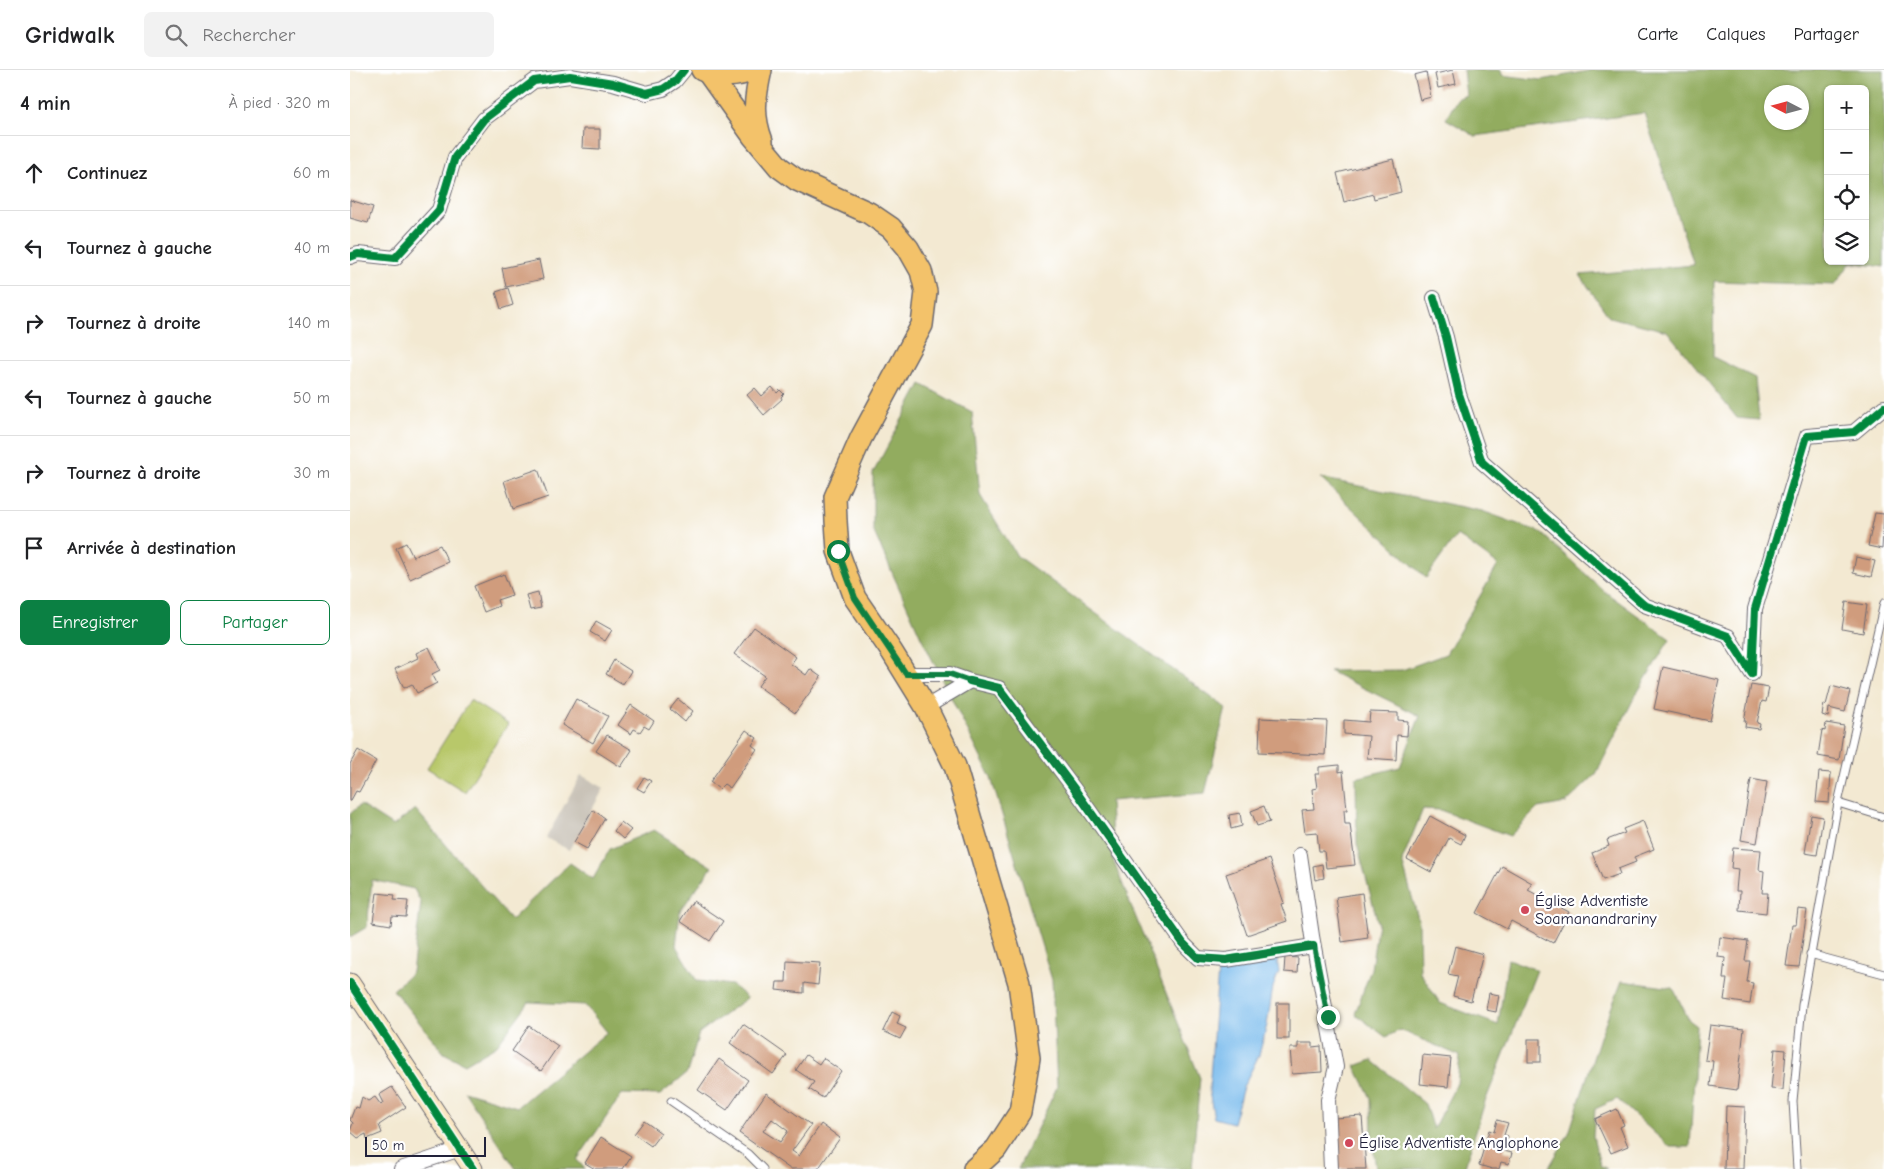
<!DOCTYPE html>
<html lang="fr">
<head>
<meta charset="utf-8">
<style>
  :root { --surface:#fff; --page:#f2f2f2; --text:#202124; --muted:#757577; --line:#e0e0e0; --accent:#0b8043 }
  body { margin:0; font-family:"Comic Neue",sans-serif; background:var(--page); color:var(--text) }
  .controls { position:absolute; right:15px; top:15px; display:grid; overflow:hidden; border-radius:8px; box-shadow:0 1px 4px #0004 }
  .controls button { width:45px; height:45px; display:grid; place-items:center; padding:0; border:0; border-bottom:1px solid var(--line); background:var(--surface); color:var(--text); font:25px sans-serif }
  .compass { position:absolute; left:1414px; top:15px; width:45px; height:45px; border-radius:50%; background:var(--surface); box-shadow:0 1px 4px #0004; rotate:276deg }
  .scale { position:absolute; left:15px; bottom:12px; width:121px; box-sizing:border-box; padding-left:5px; border:2px solid #22223b; border-top:0; font-size:14px; line-height:18px; white-space:nowrap; color:#22223b; -webkit-text-stroke:4px #fff; paint-order:stroke }
  .stop { position:absolute; width:15px; height:15px; margin:-11px; border:4px solid #0b8043; border-radius:50%; background:#fff }
  .stop.end { background:#0b8043; border-color:#fff; box-shadow:0 1px 5px #0008 }
  .list { margin:0; padding:0; list-style:none }
  h2 { display:flex; justify-content:space-between; align-items:center; height:65px; margin:0; padding:0 20px; font-size:21px }
  h2 small { font-size:16px; font-weight:400; color:var(--muted) }
  .list li { display:grid; grid-template-columns:32px 1fr auto; gap:15px; align-items:center; box-sizing:border-box; height:75px; padding:0 20px; border-top:1px solid var(--line) }
  .list b { display:block; font-size:19px; white-space:nowrap }
  .list em { font-size:16px; font-style:normal; color:var(--muted) }
  .actions { display:flex; gap:10px; padding:15px 20px }
  .actions a { flex:1; padding:11px 0; border:1px solid var(--accent); border-radius:8px; text-align:center; font-size:18px; color:var(--accent) }
  .actions .main { background:var(--accent); color:#fff }
  .icon { flex:none; width:28px; height:28px; fill:none; stroke:currentColor; stroke-width:2; stroke-linecap:round; stroke-linejoin:round }
  .map { position:relative; flex:none; width:1534px; height:1099px; overflow:hidden }
  header { display:flex; align-items:center; gap:30px; box-sizing:border-box; height:70px; padding:0 25px; background:var(--surface); border-bottom:1px solid var(--line) }
  header strong { font-size:24px }
  nav { display:flex; gap:28px; margin-inline-start:auto; font-size:18px }
  .search { width:350px; height:45px; background:var(--page); display:flex; align-items:center; gap:12px; box-sizing:border-box; padding:0 18px; border-radius:8px; color:var(--muted); font-size:19px }
  main { display:flex }
  aside { flex:1; background:var(--surface) }
  .map>svg:first-child { display:block }
  .industrial { fill:#c9c3b8 }
  .green { fill:#b8c86b; stroke:#6d7553 }
  .forest { fill:#92ac5f; stroke:#5a674d; fill-rule:evenodd }
  .water { fill:#76b9ec; stroke:#4c6e94 }
  .building { fill:#d09c7d; fill-rule:evenodd }
  .lines { fill:none; stroke-linecap:round; stroke-linejoin:round }
  .lane-casing { stroke:#6b6870; stroke-width:9 }
  .street-casing { stroke:#6b6870; stroke-width:16 }
  .secondary-casing { stroke:#6b6870; stroke-width:21 }
  .primary-casing { stroke:#6b6870; stroke-width:24 }
  .lane { stroke:#fff; stroke-width:7 }
  .street { stroke:#fff; stroke-width:14 }
  .secondary { stroke:#fae7c3; stroke-width:19 }
  .primary { stroke:#f3c26a; stroke-width:21 }
  .cycleway-casing { stroke:#fff; stroke-width:11 }
  .cycleway { stroke:#00873e; stroke-width:8 }
  .route { stroke:#0b8043; stroke-width:6 }
  .poi-dot { fill:#d1495b; stroke:#fff; stroke-width:2 }
  .labels { text-anchor:middle; dominant-baseline:central; stroke-width:4.5; stroke-linejoin:round; paint-order:stroke }
  .poi-label { font-size:16px; fill:#22223b; stroke:#fff; text-anchor:start }
</style>
</head>
<body>
<header>
<strong>Gridwalk</strong>
<div class="search"><svg class="icon" aria-label="search" viewBox="0 0 24 24"><circle cx="10" cy="10" r="6"/><path d="M15 15l6 6"/></svg>Rechercher</div>
<nav><a>Carte</a><a>Calques</a><a>Partager</a></nav>
</header>
<main>
<aside>
<h2>4 min<small>À pied · 320 m</small></h2>
<ul class="list">
<li><svg class="icon" aria-label="ahead" viewBox="0 0 24 24"><path d="M12 20V5M6 11l6-6 6 6"/></svg><div><b>Continuez</b></div><em>60 m</em></li>
<li><svg class="icon" aria-label="left" viewBox="0 0 24 24"><path d="M17 20v-9H6M10 6l-5 5 5 5"/></svg><div><b>Tournez à gauche</b></div><em>40 m</em></li>
<li><svg class="icon" aria-label="right" viewBox="0 0 24 24"><path d="M7 20v-9h11M14 6l5 5-5 5"/></svg><div><b>Tournez à droite</b></div><em>140 m</em></li>
<li><svg class="icon" aria-label="left" viewBox="0 0 24 24"><path d="M17 20v-9H6M10 6l-5 5 5 5"/></svg><div><b>Tournez à gauche</b></div><em>50 m</em></li>
<li><svg class="icon" aria-label="right" viewBox="0 0 24 24"><path d="M7 20v-9h11M14 6l5 5-5 5"/></svg><div><b>Tournez à droite</b></div><em>30 m</em></li>
<li><svg class="icon" aria-label="arrive" viewBox="0 0 24 24"><path d="M6 21V4h12l-3 4 3 4H6"/></svg><div><b>Arrivée à destination</b></div></li>
</ul>
<div class="actions"><a class="main">Enregistrer</a><a>Partager</a></div>
</aside>
<div class="map">
<svg width="1534" height="1099" viewBox="0 0 1534 1099">
  <rect width="100%" height="100%" fill="#fff"/>
  <filter id="ink" filterUnits="userSpaceOnUse"><feTurbulence type="fractalNoise" baseFrequency=".02" numOctaves="2"/><feDisplacementMap in="SourceGraphic" scale="10" xChannelSelector="R" yChannelSelector="G"/><feConvolveMatrix kernelMatrix="1 2 1 2 8 2 1 2 1" color-interpolation-filters="sRGB"/></filter>
  <filter id="wash" filterUnits="userSpaceOnUse"><feTurbulence type="fractalNoise" baseFrequency=".0096" numOctaves="4" result="noise"/><feDisplacementMap in="SourceGraphic" scale="20" xChannelSelector="R" yChannelSelector="G"/><feGaussianBlur stdDeviation="1.12" result="paint"/><feColorMatrix in="noise" values="0 0 0 0 0 0 0 0 0 0 0 0 0 0 0 0 0 1.4 0 .05"/><feComposite in="paint" operator="in"/></filter>
  <g filter="url(#wash)">
    <rect width="100%" height="100%" fill="#f3e9d2"/>
    <!-- industrial -->
    <polygon class="industrial" points="231,705 254,718 219,780 196,768"/>
    <!-- green -->
    <polygon class="green" points="120,630 158,654 115,722 77,698"/>
    <!-- forest -->
    <g class="forest">
      <path d="M1113 0H1151L1152 5 1191 10 1243 0H1534V197L1501 192 1485 215 1364 211 1363 287 1405 308 1409 350 1387 348 1317 261 1259 247 1230 205 1344 195 1294 43 1125 66 1096 49 1107 29 1116 25ZM1478 19H1515V191H1478ZM1452 22V52H1422V22Z"/>
      <polygon points="571,314 622,342 630,425 667,486 876,638 855,723 760,731 763,790 850,1008 842,1099 668,1099 707,1017 702,910 641,708 571,567 523,460 523,403"/>
      <polygon points="970,408 1132,441 1190,462 1254,521 1320,569 1284,628 1246,704 1216,733 1188,738 1160,766 1090,740 1073,739 1052,791 1069,852 1070,902 1090,933 1148,955 1158,889 1187,900 1135,1032 1114,1099 1026,1099 1022,1069 1021,1028 1005,996 1022,990 1075,1034 1083,1059 1107,1013 1110,986 1050,960 1036,967 1005,944 1021,899 1028,853 1007,774 1006,708 1050,697 1070,646 979,601 1052,600 1096,584 1148,495 1107,465 1076,508"/>
      <polygon points="10,735 43,756 65,739 161,850 220,793 243,809 260,779 304,760 362,797 330,841 326,876 347,911 382,915 397,928 349,963 337,1003 310,1025 272,1024 227,1090 235,1099 166,1099 114,1021 167,1037 257,962 235,935 179,932 147,975 115,994 94,983 43,920 62,902 71,833 64,819 22,810 17,857 0,867 0,744"/>
      <polygon points="1272,911 1323,918 1339,950 1347,956 1340,1077 1320,1077 1267,1029 1245,1039 1243,1066 1250,1095 1257,1099 1198,1099 1219,1063 1251,964"/>
    </g>
    <!-- water -->
    <polygon class="water" points="927,889 929,902 923,917 917,955 909,985 893,1017 883,1053 864,1048 859,1021 868,900"/>
    <g id="blocks">
      <!-- building -->
      <g class="building">
        <polygon points="1103,0 1106,14 1088,18 1085,4"/>
        <polygon points="1076,2 1081,27 1070,30 1064,5"/>
        <polygon points="233,59 250,59 250,79 232,78"/>
        <polygon points="1043,89 1051,122 1024,129 1023,124 994,132 987,103"/>
        <polygon points="0,130 23,137 18,153 0,148"/>
        <polygon points="189,190 193,209 156,217 152,198"/>
        <polygon points="158,218 163,235 151,239 146,222"/>
        <polygon points="422,317 427,323 430,320 434,324 431,327 432,329 414,345 397,325 405,318 412,326"/>
        <polygon points="188,399 198,427 163,439 154,411"/>
        <polygon points="1525,443 1534,444 1532,479 1518,476"/>
        <polygon points="56,473 63,487 90,475 98,492 60,509 46,478"/>
        <polygon points="1506,487 1525,491 1521,507 1503,503"/>
        <polygon points="154,504 162,525 147,530 149,536 134,542 124,516"/>
        <polygon points="188,522 191,538 180,540 176,525"/>
        <polygon points="1496,532 1517,535 1513,563 1492,559"/>
        <polygon points="246,551 262,560 255,571 240,562"/>
        <polygon points="404,557 446,587 441,594 456,605 460,599 471,607 445,643 408,616 415,606 384,584"/>
        <polygon points="79,577 90,600 82,604 87,613 67,623 62,614 54,618 45,599 68,588 66,583"/>
        <polygon points="264,590 281,601 273,614 256,604"/>
        <polygon points="1313,597 1369,610 1360,651 1304,639"/>
        <polygon points="1401,615 1419,618 1416,632 1412,631 1407,653 1410,654 1409,659 1395,657 1396,651 1394,651"/>
        <polygon points="1481,616 1500,621 1495,642 1479,638 1478,647 1472,645 1474,634 1476,635"/>
        <polygon points="226,629 258,646 243,673 212,655"/>
        <polygon points="328,629 343,641 335,652 320,639"/>
        <polygon points="281,635 304,651 299,659 294,656 290,662 284,659 281,664 268,655"/>
        <polygon points="1020,642 1048,643 1048,650 1058,651 1057,666 1047,665 1046,690 1017,688 1019,666 994,664 994,650 1019,652"/>
        <polygon points="910,648 977,651 975,685 909,682"/>
        <polygon points="1476,653 1494,656 1489,690 1468,686 1472,660 1475,661"/>
        <polygon points="396,660 407,668 402,675 407,679 380,718 374,714 369,719 360,712"/>
        <polygon points="257,665 282,680 271,697 246,681"/>
        <polygon points="8,680 26,691 9,722 6,721 0,732 0,694"/>
        <polygon points="989,695 989,702 993,701 997,740 994,740 995,754 1000,754 1005,795 976,798 974,781 969,781 967,762 955,763 952,740 964,739 962,719 967,718 965,704 969,704 969,697"/>
        <polygon points="1469,702 1481,703 1479,733 1466,732"/>
        <polygon points="294,707 301,711 294,722 287,718"/>
        <polygon points="1401,709 1417,712 1407,773 1391,770"/>
        <polygon points="914,736 920,752 907,756 901,741"/>
        <polygon points="243,740 255,748 237,779 224,772"/>
        <polygon points="890,743 892,756 881,759 879,745"/>
        <polygon points="1461,745 1473,747 1467,785 1455,783"/>
        <polygon points="1080,746 1115,765 1111,774 1099,768 1081,802 1057,789"/>
        <polygon points="1293,751 1304,779 1284,787 1286,792 1268,799 1270,804 1253,810 1242,783 1259,776 1257,770 1275,763 1273,759"/>
        <polygon points="271,752 281,760 273,769 264,761"/>
        <polygon points="1383,778 1411,780 1409,800 1414,801 1412,823 1418,823 1416,843 1389,840 1390,821 1386,821 1388,799 1381,798"/>
        <polygon points="919,789 934,833 931,834 937,851 897,865 876,804"/>
        <polygon points="972,794 974,808 965,810 963,796"/>
        <polygon points="1152,796 1182,813 1178,820 1219,842 1203,873 1161,851 1157,859 1127,843"/>
        <polygon points="27,823 45,825 44,830 58,831 56,847 42,846 41,855 23,852"/>
        <polygon points="1012,823 1018,868 992,872 986,827"/>
        <polygon points="343,831 373,851 360,871 330,851"/>
        <polygon points="1448,839 1457,840 1449,897 1436,896 1442,855 1446,855"/>
        <polygon points="1370,867 1398,871 1395,891 1400,891 1397,912 1403,913 1400,934 1374,930 1377,909 1373,909 1375,888 1368,887"/>
        <polygon points="1105,876 1133,884 1121,931 1103,926 1108,906 1098,904"/>
        <polygon points="935,887 948,888 947,903 934,902"/>
        <polygon points="437,891 470,893 468,915 454,913 454,923 426,920 427,912 436,912"/>
        <polygon points="1139,923 1149,925 1146,942 1136,940"/>
        <rect x="927" y="933" width="12" height="36"/>
        <polygon points="542,942 550,946 547,954 556,958 550,969 533,961"/>
        <polygon points="393,954 437,985 423,1004 380,973"/>
        <polygon points="1360,955 1394,959 1387,1020 1360,1016 1363,991 1355,990"/>
        <polygon points="179,956 208,976 191,1001 162,981"/>
        <rect x="1178" y="969" width="13" height="23"/>
        <polygon points="948,973 962,973 962,977 971,976 972,1002 942,1004 940,978 948,978"/>
        <polygon points="1425,979 1436,980 1433,1020 1421,1019"/>
        <polygon points="456,985 469,994 473,988 491,1001 473,1028 459,1019 464,1012 446,1000"/>
        <polygon points="1073,985 1101,988 1098,1017 1070,1014"/>
        <polygon points="369,989 398,1010 377,1040 348,1020"/>
        <polygon points="42,1017 56,1037 29,1055 32,1063 17,1069 16,1064 8,1068 0,1061 3,1053 0,1050 5,1037 9,1038 12,1027 18,1031 25,1027 31,1035 33,1033 29,1025"/>
        <path d="M416 1023 461 1055 442 1081 449 1086 471 1054 490 1068 468 1099H440L389 1063ZM422 1049 438 1061 430 1072 413 1061Z"/>
        <polygon points="1376,1036 1395,1037 1393,1099 1374,1099"/>
        <polygon points="1267,1039 1274,1055 1270,1057 1278,1076 1261,1083 1245,1049"/>
        <polygon points="1012,1046 1016,1099 988,1099 984,1048"/>
        <polygon points="1147,1050 1158,1053 1154,1065 1158,1066 1154,1081 1162,1083 1159,1094 1151,1092 1149,1099 1142,1099 1129,1095 1139,1060 1144,1062"/>
        <polygon points="294,1051 311,1063 301,1076 284,1064"/>
        <polygon points="251,1067 281,1086 273,1099 245,1099 235,1093"/>
      </g>
    </g>
  </g>
  <g filter="url(#ink)">
    <use href="#blocks" fill-opacity="0" stroke="#6b6870" stroke-width="1"/>
    <g class="lines">
      <!-- lane casing -->
      <g class="lane-casing">
        <g id="lane">
          <polyline points="1488,733 1534,747"/>
          <polyline points="1460,884 1534,904"/>
          <polyline points="321,1031 398,1084 413,1099"/>
          <polyline points="1447,1099 1443,1031 1452,935 1488,733 1534,533"/>
        </g>
      </g>
      <!-- street casing -->
      <g class="street-casing">
        <g id="street">
          <polyline points="0,187 8,184 45,188 89,140 105,87 134,49 184,11 220,6 263,13 297,23 313,19 325,11 334,0"/>
          <polyline points="1084,228 1096,267 1109,324 1132,392 1294,535 1378,566 1402,604 1405,539 1457,366 1504,362 1534,337"/>
          <polyline points="556,604 600,604 620,611 576,637"/>
          <polyline points="620,611 649,618 728,724 833,873 848,888 876,890 963,876"/>
          <polyline points="950,785 962,866 986,997 978,1030 981,1099"/>
          <polyline points="51,1099 110,1079"/>
        </g>
      </g>
      <!-- secondary casing -->
      <g class="secondary-casing">
        <polyline id="secondary" points="0,913 123,1099"/>
      </g>
      <!-- primary casing -->
      <g class="primary-casing">
        <g id="primary">
          <path d="M352 0C367 7 387 8 402 0"/>
          <polyline points="356,0 403,66 429,97 447,110 519,143 541,158 558,178 571,201 576,222 572,255 511,368 485,427 486,451 488,481 505,528 542,582 576,637 605,696 669,913 679,988 670,1042 646,1079 624,1099"/>
          <path d="M411 0C405 27 402 45 412 71"/>
        </g>
      </g>
      <!-- lane -->
      <use href="#lane" class="lane"/>
      <!-- street -->
      <use href="#street" class="street"/>
      <!-- secondary -->
      <use href="#secondary" class="secondary"/>
      <!-- primary -->
      <use href="#primary" class="primary"/>
      <!-- cycleway casing -->
      <g class="cycleway-casing">
        <g id="cycleway">
          <polyline points="0,187 8,184 45,188 89,140 105,87 134,49 184,11 220,6 263,13 297,23 313,19 325,11 334,0"/>
          <polyline points="1084,228 1096,267 1109,324 1132,392 1294,535 1378,566 1402,604 1405,539 1457,366 1504,362 1534,337"/>
          <polyline points="620,611 649,618 728,724 833,873 848,888 876,890 963,876"/>
          <polyline points="0,913 123,1099"/>
        </g>
      </g>
      <!-- cycleway -->
      <use href="#cycleway" class="cycleway"/>
    </g>
  </g>
  <g class="lines" filter="url(#ink)">
    <!-- route -->
    <polyline class="route" points="488,481 505,528 556,604 600,604 620,611 648,618 728,724 833,873 848,888 876,890 964,876 978,947"/>
  </g>
  <!-- markers -->
  <g class="poi-dot">
    <circle cx="1175" cy="840" r="5"/>
    <circle cx="999" cy="1073" r="5"/>
  </g>
  <g class="labels">
    <!-- poi labels -->
    <g class="poi-label">
      <text x="1185" y="831">Église Adventiste<tspan x="1185" dy="18">Soamanandrariny</tspan></text>
      <text x="1009" y="1073">Église Adventiste Anglophone</text>
    </g>
  </g>
</svg>
<div class="controls">
<button>+</button>
<button>−</button>
<button><svg class="icon" aria-label="locate" viewBox="0 0 24 24"><circle cx="12" cy="12" r="6"/><path d="M12 2v4M12 18v4M2 12h4M18 12h4"/></svg></button>
<button><svg class="icon" aria-label="layers" viewBox="0 0 24 24"><path d="M12 4l9 5-9 5-9-5zM3 14l9 5 9-5"/></svg></button>
</div>
<svg class="compass" viewBox="-18 -18 36 36"><path d="M0-13l5 13h-10z" fill="#e53935"/><path d="M0 13l5-13h-10z" fill="#757577"/></svg>
<div class="scale">50 m</div>
<div class="stop" style="left:488px;top:481px"></div>
<div class="stop end" style="left:978px;top:947px"></div>
</div>
</main>
</body>
</html>
